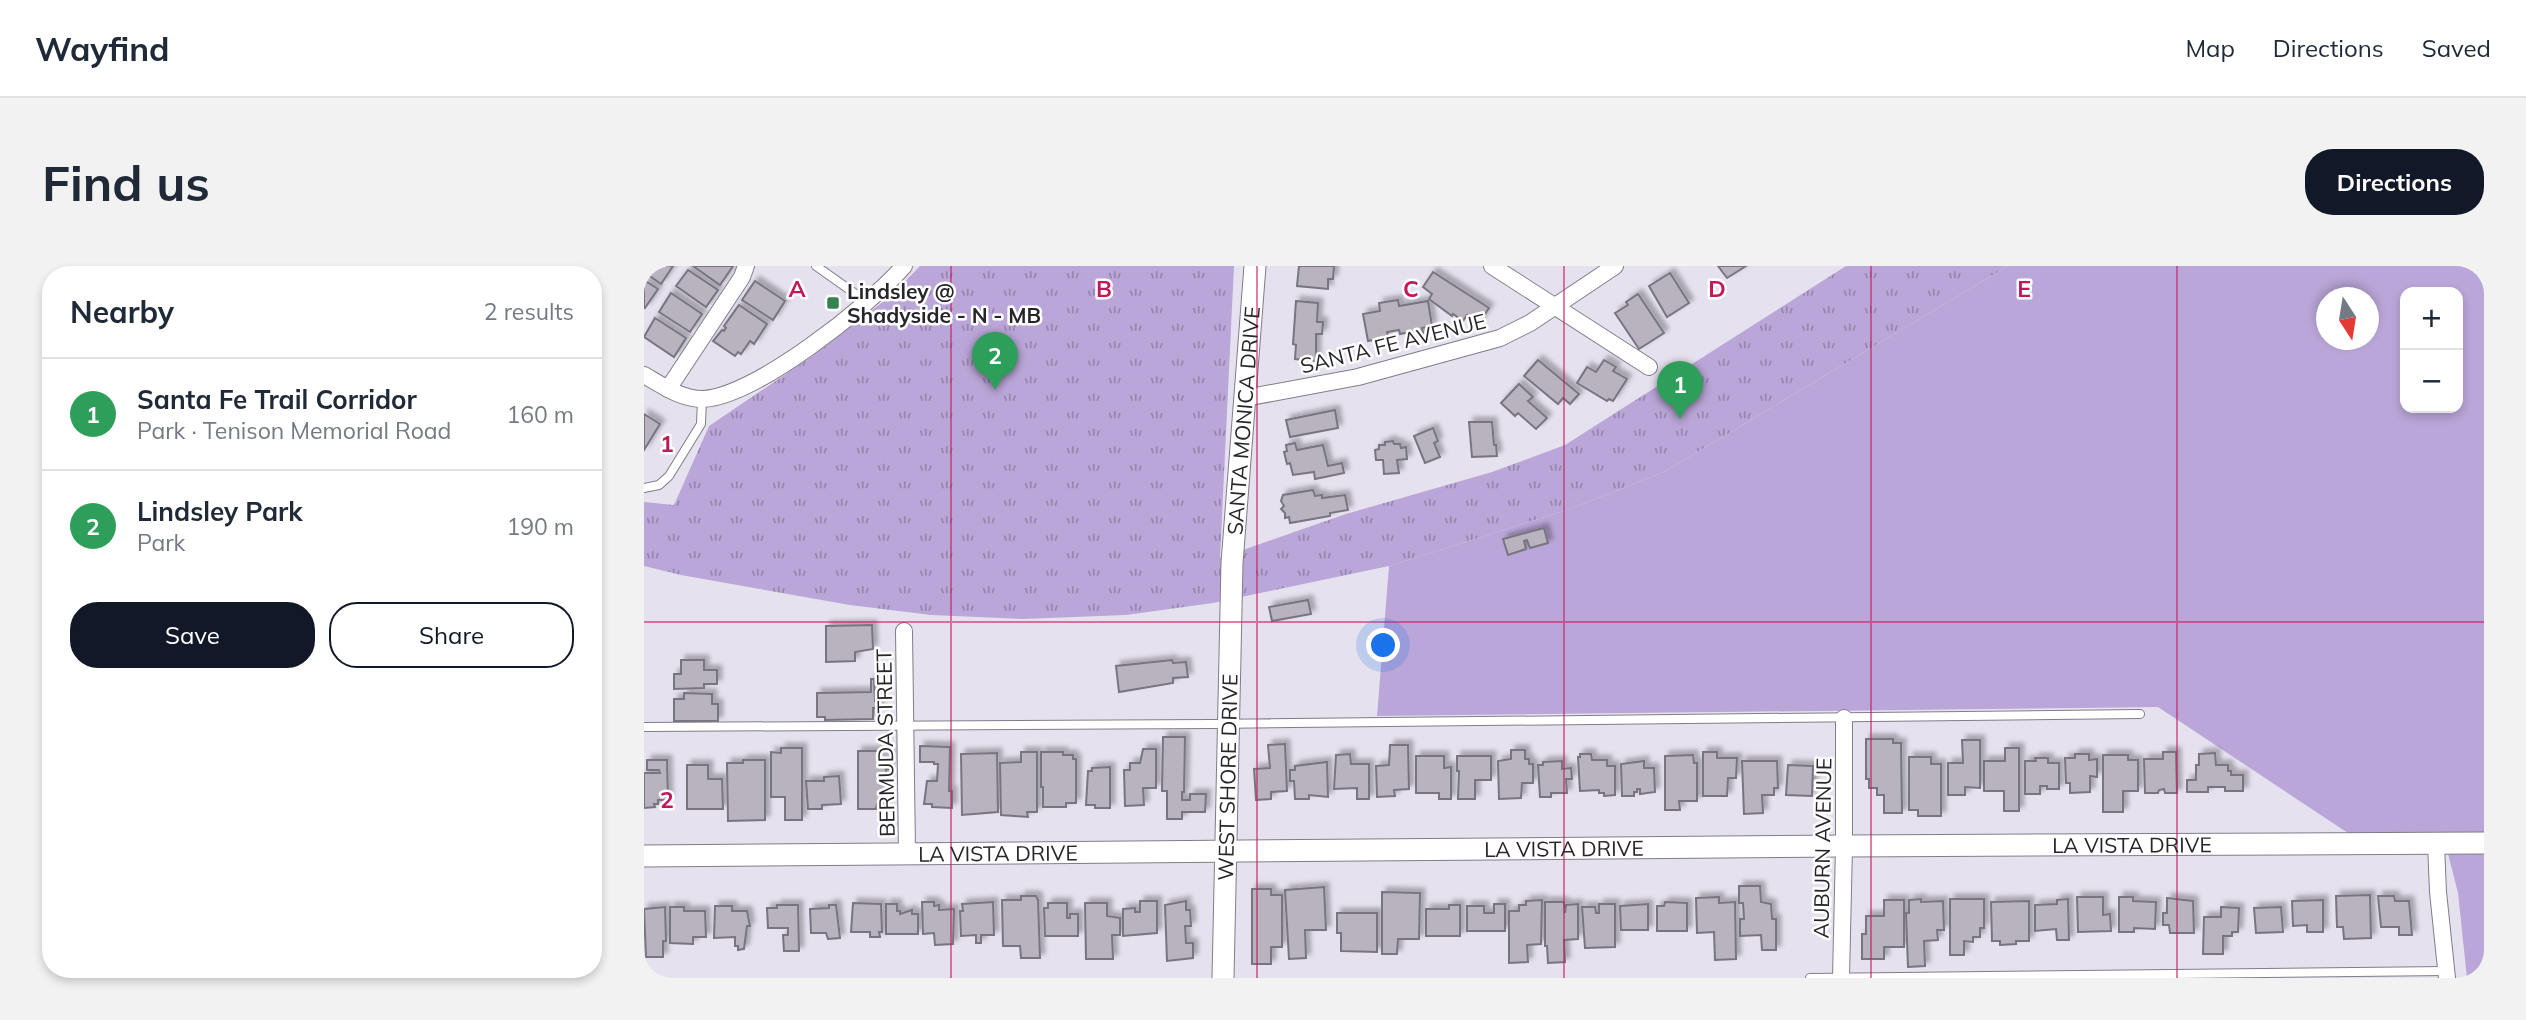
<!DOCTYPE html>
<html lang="en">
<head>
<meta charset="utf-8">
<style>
  :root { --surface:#fff; --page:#f2f2f3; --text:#1f2937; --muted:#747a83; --line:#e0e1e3; --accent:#111827 }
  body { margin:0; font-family:Mulish,sans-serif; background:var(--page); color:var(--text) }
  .controls { position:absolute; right:21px; top:21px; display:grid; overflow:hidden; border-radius:14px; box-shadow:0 4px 10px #0003 }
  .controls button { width:63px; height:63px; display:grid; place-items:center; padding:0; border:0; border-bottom:2px solid var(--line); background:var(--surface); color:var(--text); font:35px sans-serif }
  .compass { position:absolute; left:1672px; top:21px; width:63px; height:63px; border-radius:50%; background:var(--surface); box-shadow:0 4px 10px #0003; rotate:168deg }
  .you { position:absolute; left:740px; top:380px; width:24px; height:24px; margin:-18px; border:5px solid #fff; border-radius:50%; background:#1a73e8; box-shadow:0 0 0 10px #1a73e833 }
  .badge { display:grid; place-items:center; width:46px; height:46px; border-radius:50%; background:var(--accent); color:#fff; font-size:23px; font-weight:700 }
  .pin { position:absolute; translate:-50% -58px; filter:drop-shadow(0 2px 4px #0008) }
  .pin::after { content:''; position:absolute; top:37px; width:24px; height:21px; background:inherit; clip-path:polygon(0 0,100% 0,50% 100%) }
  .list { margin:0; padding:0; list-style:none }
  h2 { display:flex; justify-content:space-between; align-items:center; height:91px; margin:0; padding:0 28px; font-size:30px }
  h2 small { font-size:23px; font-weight:400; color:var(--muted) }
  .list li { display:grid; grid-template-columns:46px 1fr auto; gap:21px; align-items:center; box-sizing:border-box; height:112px; padding:0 28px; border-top:2px solid var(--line) }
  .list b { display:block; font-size:26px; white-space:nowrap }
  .list p { margin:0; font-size:23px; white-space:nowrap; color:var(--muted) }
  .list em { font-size:23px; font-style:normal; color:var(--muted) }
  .actions { display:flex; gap:14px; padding:21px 28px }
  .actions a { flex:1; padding:16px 0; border:2px solid var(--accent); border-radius:28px; text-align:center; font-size:24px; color:var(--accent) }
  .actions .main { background:var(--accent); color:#fff }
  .map { position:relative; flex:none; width:1840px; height:712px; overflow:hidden; border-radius:28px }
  header { display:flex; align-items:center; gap:42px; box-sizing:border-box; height:98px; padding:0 35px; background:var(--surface); border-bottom:2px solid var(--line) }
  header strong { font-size:33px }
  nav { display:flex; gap:38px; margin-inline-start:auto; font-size:24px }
  .intro { display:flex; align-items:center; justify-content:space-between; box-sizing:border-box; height:168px; padding:0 42px }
  h1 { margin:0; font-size:49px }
  .button { padding:18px 32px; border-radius:28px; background:var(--accent); color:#fff; font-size:24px; font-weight:700 }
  main { display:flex; gap:42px; padding:0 42px }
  aside { flex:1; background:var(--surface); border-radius:28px; box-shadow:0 4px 10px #0003 }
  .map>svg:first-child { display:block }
  .grass { fill:#baa6d8; fill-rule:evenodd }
  .park { fill:url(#park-tufts) }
  .building { fill:#b8b3bf; stroke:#797580; stroke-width:2; filter:url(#shadow) }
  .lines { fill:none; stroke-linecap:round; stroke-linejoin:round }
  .lane-casing { stroke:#817d88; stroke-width:10 }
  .street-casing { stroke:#817d88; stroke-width:18 }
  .secondary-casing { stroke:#817d88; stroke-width:23 }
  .lane { stroke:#fff; stroke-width:8 }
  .street { stroke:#fff; stroke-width:16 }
  .secondary { stroke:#fff; stroke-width:21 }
  .grid { fill:none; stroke:#c2185b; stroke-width:2; stroke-opacity:0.55 }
  .poi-dot { fill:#358251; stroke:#fff; stroke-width:2.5 }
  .labels { text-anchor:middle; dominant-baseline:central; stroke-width:5; stroke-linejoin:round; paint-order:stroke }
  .poi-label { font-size:21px; font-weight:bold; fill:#272529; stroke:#fff; text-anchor:start }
  .street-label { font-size:21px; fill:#272529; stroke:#fff }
  .grid-label { font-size:23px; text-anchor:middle; font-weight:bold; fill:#c2185b; stroke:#fff; stroke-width:5; stroke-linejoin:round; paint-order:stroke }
</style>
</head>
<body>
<header>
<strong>Wayfind</strong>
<nav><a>Map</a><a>Directions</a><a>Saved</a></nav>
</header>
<div class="intro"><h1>Find us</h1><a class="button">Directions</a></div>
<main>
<aside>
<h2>Nearby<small>2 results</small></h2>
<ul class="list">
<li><span class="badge" style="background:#2e9e5b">1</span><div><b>Santa Fe Trail Corridor</b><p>Park · Tenison Memorial Road</p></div><em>160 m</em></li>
<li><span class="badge" style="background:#2e9e5b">2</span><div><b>Lindsley Park</b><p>Park</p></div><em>190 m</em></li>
</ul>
<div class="actions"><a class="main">Save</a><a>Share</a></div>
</aside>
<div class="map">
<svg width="1840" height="712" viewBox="0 0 1840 712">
  <defs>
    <pattern id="park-tufts" width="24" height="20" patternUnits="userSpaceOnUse" patternTransform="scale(1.75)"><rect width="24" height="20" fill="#baa6d8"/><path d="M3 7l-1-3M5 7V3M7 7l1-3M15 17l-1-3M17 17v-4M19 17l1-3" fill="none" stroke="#9787af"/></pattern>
    <filter id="shadow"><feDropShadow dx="4.5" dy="-4.5" stdDeviation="2" flood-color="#0004"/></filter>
  </defs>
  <rect width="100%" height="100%" fill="#e6e1ee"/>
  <!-- grass -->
  <path class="grass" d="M1364 0H1840V712H1823L1814 627 1799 568 1707 569 1514 441 733 450 745 300 923 244 1020 206ZM1761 26H1814V142H1761ZM1682 32H1724V74H1682Z"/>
  <!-- park -->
  <polygon class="park" points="276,0 590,0 576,292 702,248 848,206 921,179 1202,0 1364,0 1020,206 923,244 745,300 569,337 482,349 378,353 287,349 206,339 37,309 0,300 0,236 30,239 65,160 170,89 249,28"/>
  <!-- building -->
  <g class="building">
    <polygon points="0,0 29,0 17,18 0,6"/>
    <polygon points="49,0 89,0 76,19"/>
    <polygon points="655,0 690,0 689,13 684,13 684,23 653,20"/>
    <polygon points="1074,0 1102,0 1083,12"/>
    <polygon points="44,4 74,24 62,41 32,20"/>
    <polygon points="789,6 845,42 835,57 823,49 819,55 809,48 808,50 785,33 788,28 779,21"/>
    <polygon points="1026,7 1045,37 1023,51 1005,20"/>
    <polygon points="0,14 14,23 1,42 0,41"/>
    <polygon points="111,15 141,35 129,54 98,34"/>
    <polygon points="27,27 58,48 46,66 15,46"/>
    <polygon points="994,28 1020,67 995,83 971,47 984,39 982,36"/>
    <polygon points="754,34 755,40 784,35 788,60 778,62 780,71 773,72 772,65 756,68 755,64 743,66 744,71 724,75 719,48 736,45 735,37"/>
    <polygon points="652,35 674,37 673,56 679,56 678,68 672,68 672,95 651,93 652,79 649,78"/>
    <polygon points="95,39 123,58 110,78 106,75 97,88 94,86 91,90 69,75 78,64 80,65 82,62 80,60"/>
    <polygon points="11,52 42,72 30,91 0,71"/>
    <polygon points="894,94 935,128 926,138 919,132 914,138 880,110"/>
    <polygon points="960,94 972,101 969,105 983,113 969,135 965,133 963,135 933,117 943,101 952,106"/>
    <polygon points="875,118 889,131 884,135 903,152 892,163 874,147 871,150 857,137"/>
    <polygon points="691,144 694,162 646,171 642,154"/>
    <polygon points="0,148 16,158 0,184"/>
    <polygon points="825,156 848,156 850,179 852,179 853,190 828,191"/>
    <polygon points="789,162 794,175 790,177 796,191 781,197 770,170"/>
    <polygon points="749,175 750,178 756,178 757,182 762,181 763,193 753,194 755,207 740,208 739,194 732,194 731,184 735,183 735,179 741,179 741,176"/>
    <polygon points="651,177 653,184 679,179 684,200 698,197 700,207 671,213 670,206 649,209 646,197 643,198 640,186 643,185 642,179"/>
    <polygon points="669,224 671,230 678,229 678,232 701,229 704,244 686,247 686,250 646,257 645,251 641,252 641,247 637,243 640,240 637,235 639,229"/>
    <polygon points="900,262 904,277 886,282 883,274 880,275 882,283 864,289 859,273"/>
    <polygon points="664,334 667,348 628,355 625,341"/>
    <polygon points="228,359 229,383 211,386 211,395 182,396 182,360"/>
    <polygon points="37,394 60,394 60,404 73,404 73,418 60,418 60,422 30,423 30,408 37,408"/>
    <polygon points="528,394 529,397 542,396 544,411 529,412 529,417 475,426 472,400"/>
    <polygon points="227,413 230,413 231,435 236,435 236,442 229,442 229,453 181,454 181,451 173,451 173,427 227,426"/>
    <polygon points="40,427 68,428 68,438 74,438 74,455 30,455 30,433 40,433"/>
    <polygon points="519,471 541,471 540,526 538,526 538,534 546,534 546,528 562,528 561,546 538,546 538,553 523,553 523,525 518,525"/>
    <polygon points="1222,473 1249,473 1249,477 1257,477 1258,547 1240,547 1240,529 1233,529 1233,522 1225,522 1225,513 1222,513"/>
    <polygon points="1318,474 1336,474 1336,522 1321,521 1321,529 1304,529 1304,497 1319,497"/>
    <polygon points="641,478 643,525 627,526 627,533 612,534 610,503 626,502 624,479"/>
    <polygon points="746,479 764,479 765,523 750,524 751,530 733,531 732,500 745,499"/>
    <polygon points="276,480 306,481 305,525 308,525 308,542 288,541 288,538 280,538 283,515 293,515 294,498 290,498 290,496 276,496"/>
    <polygon points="137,482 158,482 158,554 141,554 141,531 127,531 127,486 137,487"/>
    <polygon points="1361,482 1375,482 1375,545 1360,545 1360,525 1340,525 1340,495 1361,495"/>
    <polygon points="499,483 512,483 512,522 499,522 500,539 481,540 480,504 486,504 486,497 496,497"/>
    <polygon points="867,484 881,484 881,493 885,493 885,498 889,498 889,517 878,517 877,532 855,533 854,495 867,493"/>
    <polygon points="214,485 246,485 246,503 242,503 242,538 233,538 232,543 214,543"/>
    <polygon points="377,486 393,486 393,546 383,546 384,551 357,549 356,497 377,496"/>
    <polygon points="397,486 419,486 419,489 429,489 429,493 432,493 432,537 422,537 422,541 399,541 399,521 397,521"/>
    <polygon points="1059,486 1073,486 1073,492 1093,492 1092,512 1084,512 1083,530 1059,530"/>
    <polygon points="1519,486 1532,486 1533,527 1521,527 1520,523 1515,524 1514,527 1501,527 1500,493 1519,493"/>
    <polygon points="353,487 354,546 318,549 317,488"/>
    <polygon points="1571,487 1572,499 1584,499 1584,505 1587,505 1587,509 1599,509 1599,525 1581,525 1581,521 1564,521 1564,526 1543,526 1543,514 1552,514 1552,499 1555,499 1555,488"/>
    <polygon points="706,488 707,498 725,498 725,533 713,533 713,522 690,523 692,489"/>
    <polygon points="936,488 947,488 948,494 963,494 963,500 971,500 971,529 960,530 960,527 955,527 955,524 936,525 934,491 936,491"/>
    <polygon points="1431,488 1445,488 1445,494 1453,493 1453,511 1446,510 1446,526 1426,527 1426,517 1422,517 1421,492 1431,492"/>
    <polygon points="1049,489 1050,497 1053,497 1053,535 1035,535 1036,544 1021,544 1021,490"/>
    <polygon points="1459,489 1484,489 1484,494 1494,494 1494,525 1479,525 1479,546 1459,546"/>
    <polygon points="772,490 800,490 800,502 807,501 807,533 795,533 795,527 772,527"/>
    <polygon points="813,490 847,490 847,514 831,514 831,533 814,533 815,505 813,505"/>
    <polygon points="1265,491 1287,491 1287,498 1297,498 1297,550 1274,550 1274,544 1265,544"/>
    <polygon points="1391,492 1404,492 1404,497 1415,497 1415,523 1403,523 1403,520 1396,520 1396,528 1381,528 1381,495 1392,495"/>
    <polygon points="3,494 23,494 24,534 14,534 14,538 10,538 11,541 0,542 0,507 16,507 15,504 3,504"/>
    <polygon points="99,494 121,494 121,554 84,555 83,497 99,497"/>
    <polygon points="918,495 918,503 927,502 928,513 922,513 923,527 907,527 907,531 896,531 894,499 899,499 899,496"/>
    <polygon points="1000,495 1000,502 1010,502 1011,526 996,528 996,523 993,523 993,526 990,526 990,530 978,530 977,498"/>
    <polygon points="1098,495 1133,495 1134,522 1130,522 1130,529 1118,529 1119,547 1100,548"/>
    <polygon points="683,496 684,531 665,529 665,533 651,533 650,515 646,515 646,504 651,504 651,500"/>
    <polygon points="43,499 64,499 64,513 78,513 79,543 43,543"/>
    <polygon points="1144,499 1169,500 1168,530 1142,529"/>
    <polygon points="466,501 466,542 451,542 451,539 442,539 444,505 448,505 448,502"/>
    <polygon points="195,510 197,538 178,539 178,543 164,543 162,515 180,515 180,511"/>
    <polygon points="1095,620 1116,620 1117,636 1127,638 1128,653 1132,653 1132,684 1118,684 1117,669 1096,670 1096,653 1100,653 1099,637 1095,637"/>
    <polygon points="680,621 682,664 661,664 662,692 645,693 641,624"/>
    <polygon points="608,623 627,623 627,629 638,629 638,681 627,681 627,698 608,698"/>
    <polygon points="738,626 776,627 775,673 754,673 753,688 738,688"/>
    <polygon points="1726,629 1727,672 1700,673 1699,661 1693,661 1692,630"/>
    <polygon points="377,630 392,630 394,634 396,692 377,692 376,680 359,680 358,634 377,634"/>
    <polygon points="1734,630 1750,630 1751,635 1765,635 1768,669 1755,669 1755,661 1737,661"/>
    <polygon points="1075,631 1075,637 1091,636 1092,693 1071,694 1070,666 1053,667 1052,632"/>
    <polygon points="1433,631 1459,631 1459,649 1466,648 1467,665 1434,666"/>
    <polygon points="1475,631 1489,631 1489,635 1512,636 1511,663 1490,662 1490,666 1475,666"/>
    <polygon points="1523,632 1549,635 1550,667 1526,667 1525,659 1519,659 1519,647 1523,647"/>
    <polygon points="1277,633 1277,636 1299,635 1300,664 1293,664 1294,674 1280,675 1281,700 1264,701 1262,647 1265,647 1265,634"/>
    <polygon points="1306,633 1340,633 1340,662 1336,662 1336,671 1329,671 1329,676 1320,675 1320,689 1306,689"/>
    <polygon points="1424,633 1425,674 1413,674 1412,663 1391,665 1391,639 1413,638 1413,634"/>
    <polygon points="898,634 897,678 883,679 884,696 865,697 865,645 875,645 875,639 882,639 882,635"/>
    <polygon points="1240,634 1260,634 1260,681 1240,681 1240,693 1218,693 1218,668 1222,668 1222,650 1240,650"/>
    <polygon points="1679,634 1679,666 1663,666 1663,659 1649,660 1648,635"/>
    <polygon points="496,635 513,635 513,667 479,670 479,643 491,642 491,646 496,646"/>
    <polygon points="542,635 542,644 546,644 547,660 541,660 542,677 549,677 549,692 523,695 521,639"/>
    <polygon points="1385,635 1385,675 1372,675 1372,678 1356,679 1356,675 1348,675 1347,636"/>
    <polygon points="278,636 290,636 290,640 295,639 295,644 310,643 309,678 291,679 290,667 279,668"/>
    <polygon points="349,636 350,669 337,669 337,677 332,677 332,669 317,670 316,645 319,645 318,638"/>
    <polygon points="901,636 920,636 921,647 922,639 934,638 934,673 920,674 921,696 904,697 903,680 901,680"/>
    <polygon points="1021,636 1043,637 1043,665 1013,665 1013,640 1020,640"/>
    <polygon points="209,637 237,638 238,666 235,666 236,671 226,671 226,666 207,666"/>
    <polygon points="404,637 423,637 423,652 426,652 426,648 434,648 434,670 401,670 400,642 404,642"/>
    <polygon points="441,637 463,637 463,650 476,652 476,669 468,669 469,693 442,693"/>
    <polygon points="242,638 253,638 253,645 256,645 256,648 268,644 268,648 274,648 274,668 242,668"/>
    <polygon points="850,638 861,638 861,665 823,665 823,640 840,640 840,647 850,647"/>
    <polygon points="955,638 971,638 971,681 941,682 938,641 951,641 952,647 955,647"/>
    <polygon points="1004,638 1004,664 977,664 976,640"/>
    <polygon points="133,639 154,639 155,685 140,685 139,669 144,669 144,662 124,662 123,642 133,642"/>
    <polygon points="185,639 192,639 196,672 184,673 182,667 167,667 166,643 185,642"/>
    <polygon points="805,639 816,639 816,670 782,670 782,643 805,643"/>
    <polygon points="71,640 88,640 88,645 103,645 106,660 103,660 100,683 94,684 94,680 91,680 91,671 70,672"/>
    <polygon points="21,641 22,675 19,675 19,691 2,691 0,643"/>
    <polygon points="26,641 40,641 40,645 61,645 62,671 49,671 49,678 26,677"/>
    <polygon points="1577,641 1595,642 1594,666 1588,666 1588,670 1579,670 1579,688 1559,688 1560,651 1577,651"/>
    <polygon points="1637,641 1639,666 1612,667 1610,642"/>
    <polygon points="693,647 733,647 733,686 697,685 697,667 693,667"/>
  </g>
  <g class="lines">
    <!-- lane casing -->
    <g class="lane-casing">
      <g id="lane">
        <polyline points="172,0 223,36"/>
        <polyline points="0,222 15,219 25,210 57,158 58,133"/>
        <polyline points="0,461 567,458 1496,448"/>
        <polyline points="1166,712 1802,705"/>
      </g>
    </g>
    <!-- street casing -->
    <g class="street-casing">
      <g id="street">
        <polyline points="848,0 1005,101"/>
        <path d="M0 109C19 120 37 133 59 133 111 131 226 39 260 0"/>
        <polyline points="24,123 98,11 102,0"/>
        <polyline points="601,132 714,111 856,72 886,57 971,0"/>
        <polyline points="260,365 263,588"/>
        <polyline points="1792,578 1794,626 1803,712"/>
        <polyline points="1197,712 1200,580 1200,452"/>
      </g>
    </g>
    <!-- secondary casing -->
    <g class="secondary-casing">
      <g id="secondary">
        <path id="s1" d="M0 590 1200 580 1840 577"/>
        <path id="s2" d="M579 712 588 297 611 0"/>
      </g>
    </g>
    <!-- lane -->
    <use href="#lane" class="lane"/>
    <!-- street -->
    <use href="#street" class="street"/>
    <!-- secondary -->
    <use href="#secondary" class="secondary"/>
  </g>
  <!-- grid -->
  <path class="grid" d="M307 0V712M613 0V712M920 0V712M1227 0V712M1533 0V712M0 356H1840"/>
  <!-- markers -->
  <rect class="poi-dot" x="182" y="30" width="14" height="14" rx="3.5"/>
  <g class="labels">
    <!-- poi labels -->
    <g class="poi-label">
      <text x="203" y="25">Lindsley @<tspan x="203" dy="24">Shadyside - N - MB</tspan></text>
    </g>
    <!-- street labels -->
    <g class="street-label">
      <text transform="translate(749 77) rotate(-14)">SANTA FE AVENUE</text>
      <text stroke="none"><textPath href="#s2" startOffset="558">SANTA MONICA DRIVE</textPath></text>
      <text transform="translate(241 477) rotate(-91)">BERMUDA STREET</text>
      <text stroke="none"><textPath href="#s2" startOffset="201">WEST SHORE DRIVE</textPath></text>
      <text stroke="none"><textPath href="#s1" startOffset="1488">LA VISTA DRIVE</textPath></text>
      <text stroke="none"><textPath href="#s1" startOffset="920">LA VISTA DRIVE</textPath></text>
      <text transform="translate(1178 582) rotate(-89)">AUBURN AVENUE</text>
      <text stroke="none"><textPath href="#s1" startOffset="354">LA VISTA DRIVE</textPath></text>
    </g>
  </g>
  <g class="grid-label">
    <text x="153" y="31">A</text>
    <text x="460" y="31">B</text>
    <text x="767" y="31">C</text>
    <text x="1073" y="31">D</text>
    <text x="1380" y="31">E</text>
    <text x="23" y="186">1</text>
    <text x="23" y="542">2</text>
  </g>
</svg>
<div class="controls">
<button>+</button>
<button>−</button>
</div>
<svg class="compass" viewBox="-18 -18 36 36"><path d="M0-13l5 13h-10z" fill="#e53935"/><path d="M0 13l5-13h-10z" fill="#747a83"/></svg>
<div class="you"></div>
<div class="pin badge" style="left:1036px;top:153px;background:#2e9e5b">1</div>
<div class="pin badge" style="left:351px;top:124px;background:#2e9e5b">2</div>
</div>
</main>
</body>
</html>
